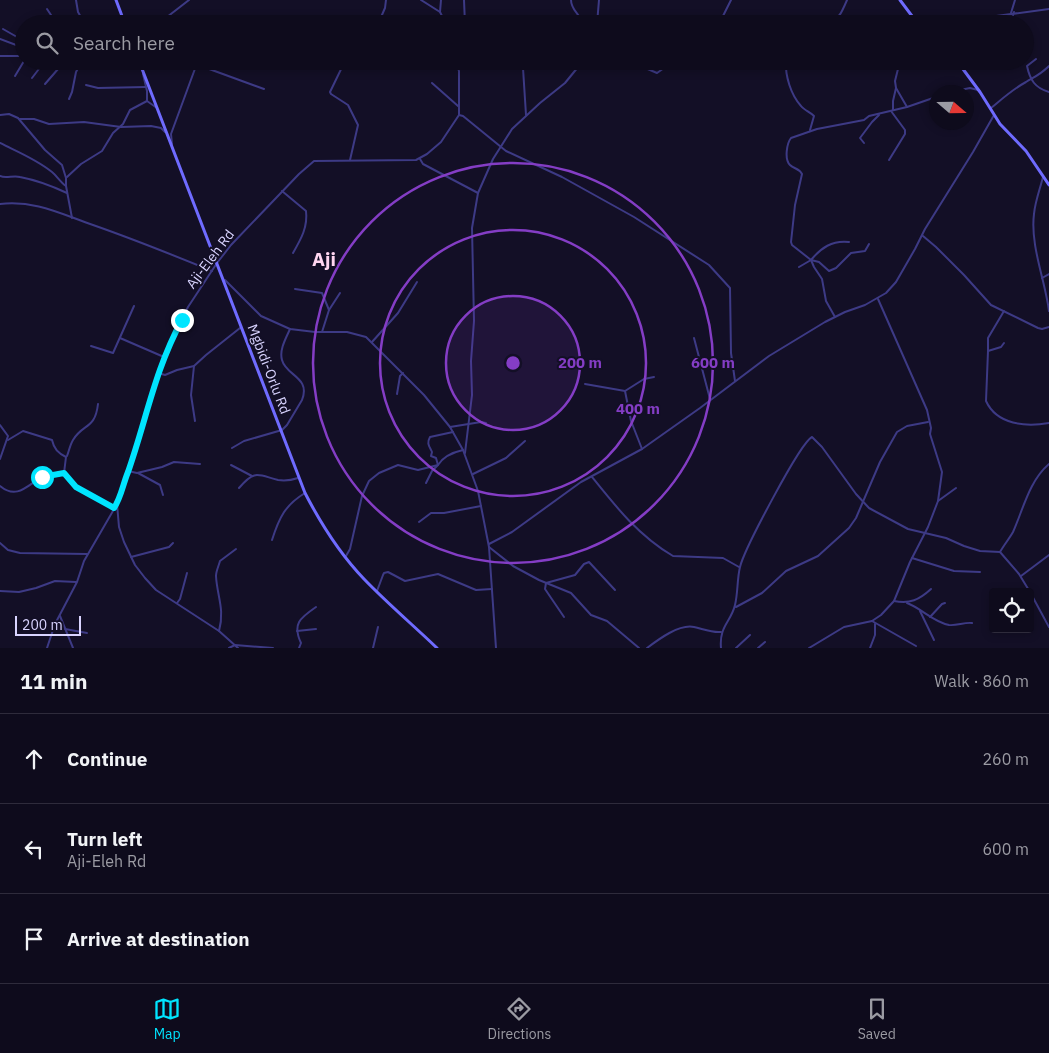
<!DOCTYPE html>
<html lang="en">
<head>
<meta charset="utf-8">
<style>
  :root { --surface:#0e0b1c; --page:#171425; --text:#f1f3f6; --muted:#9b9ba3; --line:#2e2b3b; --accent:#00e5ff }
  body { margin:0; font-family:"IBM Plex Sans",sans-serif; background:var(--page); color:var(--text) }
  .controls { position:absolute; right:15px; bottom:15px; display:grid; overflow:hidden; border-radius:5px; box-shadow:0 2px 8px #0003 }
  .controls button { width:45px; height:45px; display:grid; place-items:center; padding:0; border:0; border-bottom:1px solid var(--line); background:var(--surface); color:var(--text); font:25px sans-serif }
  .compass { position:absolute; left:929px; top:85px; width:45px; height:45px; border-radius:50%; background:var(--surface); box-shadow:0 2px 8px #0003; rotate:110deg }
  .scale { position:absolute; left:15px; bottom:12px; width:66px; box-sizing:border-box; padding-left:5px; border:2px solid #d9d4ff; border-top:0; font-size:14px; line-height:18px; white-space:nowrap; color:#d9d4ff; -webkit-text-stroke:4px #130f26; paint-order:stroke }
  .stop { position:absolute; width:15px; height:15px; margin:-11px; border:4px solid #00e5ff; border-radius:50%; background:#fff }
  .stop.end { background:#00e5ff; border-color:#fff; box-shadow:0 1px 5px #0008 }
  .list { margin:0; padding:0; list-style:none }
  h2 { display:flex; justify-content:space-between; align-items:center; height:65px; margin:0; padding:0 20px; font-size:21px }
  h2 small { font-size:16px; font-weight:400; color:var(--muted) }
  .list li { display:grid; grid-template-columns:32px 1fr auto; gap:15px; align-items:center; box-sizing:border-box; height:90px; padding:0 20px; border-top:1px solid var(--line) }
  .list b { display:block; font-size:19px; white-space:nowrap }
  .list p { margin:0; font-size:16px; white-space:nowrap; color:var(--muted) }
  .list em { font-size:16px; font-style:normal; color:var(--muted) }
  .icon { flex:none; width:28px; height:28px; fill:none; stroke:currentColor; stroke-width:2; stroke-linecap:round; stroke-linejoin:round }
  .map { position:relative; flex:none; width:1049px; height:648px; overflow:hidden }
  .search { position:absolute; background:var(--surface); box-shadow:0 2px 8px #0003; left:15px; right:15px; top:15px; height:55px; display:flex; align-items:center; gap:12px; box-sizing:border-box; padding:0 18px; border-radius:28px; color:var(--muted); font-size:19px }
  .sheet { height:335px; background:var(--surface) }
  nav { display:flex; justify-content:space-around; align-items:center; box-sizing:border-box; height:70px; border-top:1px solid var(--line); background:var(--surface); font-size:14px; color:var(--muted) }
  nav a { display:grid; justify-items:center; gap:2px }
  nav .on { color:var(--accent) }
  .map>svg:first-child { display:block }
  .lines { fill:none; stroke-linecap:round; stroke-linejoin:round }
  .street { stroke:#3d3a85; stroke-width:2 }
  .secondary { stroke:#6f6bff; stroke-width:3 }
  .route { stroke:#00e5ff; stroke-width:6 }
  .ring { fill:none; stroke:#843dc5; stroke-width:2.5 }
  .labels { text-anchor:middle; dominant-baseline:central; stroke-width:4; stroke-linejoin:round; paint-order:stroke }
  .street-label { font-size:14px; fill:#d9d4ff; stroke:#130f26 }
  .district-label { font-size:19px; font-weight:bold; fill:#ffd6f0; stroke:#130f26 }
  .centre { fill:#843dc5; stroke:#130f26; stroke-width:2.5 }
  .ring-label { font-size:15px; text-anchor:middle; font-weight:bold; fill:#843dc5; stroke:#130f26; stroke-width:4; stroke-linejoin:round; paint-order:stroke }
</style>
</head>
<body>
<div class="map">
<svg width="1049" height="648" viewBox="0 0 1049 648">
  <rect width="100%" height="100%" fill="#130f26"/>
  <g class="lines">
    <!-- street -->
    <g class="street">
      <polyline points="76,0 78,12 85,24"/>
      <polyline points="421,0 440,12"/>
      <polyline points="441,0 440,12 446,24"/>
      <polyline points="464,0 465,24"/>
      <path d="M571 0C571 11 581 14 582 24"/>
      <polyline points="47,9 57,24"/>
      <polyline points="1011,13 1015,0"/>
      <polyline points="158,24 189,0"/>
      <polyline points="378,24 385,8 386,0"/>
      <polyline points="597,24 599,0"/>
      <polyline points="719,24 731,0"/>
      <path d="M820 24C840 16 838 21 847 0"/>
      <polyline points="909,24 913,17"/>
      <polyline points="969,24 989,17 1049,9"/>
      <polyline points="1010,24 1014,12"/>
      <polyline points="3,29 24,41"/>
      <polyline points="0,39 24,48"/>
      <polyline points="0,56 24,56"/>
      <path d="M1036 59 1027 66C1030 80 1035 88 1049 92"/>
      <polyline points="180,61 192,66 201,66 264,89"/>
      <polyline points="345,61 330,92 331,94 348,105 358,125 350,160"/>
      <polyline points="629,61 657,73 674,61"/>
      <path d="M786 61C785 76 791 95 801 106 804 110 810 112 814 116L810 130"/>
      <polyline points="900,61 895,81 896,88 907,107"/>
      <polyline points="143,74 147,91 147,101"/>
      <polyline points="15,76 24,61"/>
      <polyline points="32,78 45,61"/>
      <polyline points="432,83 458,106"/>
      <polyline points="45,84 65,61"/>
      <polyline points="86,85 98,88 146,87"/>
      <polyline points="950,92 970,88 978,90"/>
      <polyline points="69,99 72,92 76,72 82,61"/>
      <path d="M991 108C1002 99 1013 89 1026 82 1036 76 1041 74 1049 66"/>
      <polyline points="893,110 893,101 896,88"/>
      <polyline points="0,115 9,114 18,118 45,150 62,165 66,178 66,186 72,218"/>
      <polyline points="459,115 463,116 506,151 562,177 634,217 709,265 730,288 731,353 735,381"/>
      <polyline points="526,115 523,68 526,61"/>
      <polyline points="20,119 34,119 49,124 84,122 121,127 151,126 161,128 165,132"/>
      <path d="M0 143C18 152 36 159 52 172 57 176 60 182 66 186"/>
      <polyline points="864,143 860,138 872,122 879,115"/>
      <polyline points="172,144 171,134 196,66"/>
      <polyline points="420,159 423,164 478,193"/>
      <polyline points="889,160 905,134 905,130 891,111"/>
      <path d="M0 176C6 179 13 175 20 177 36 180 52 186 67 193"/>
      <polyline points="67,177 81,164 102,151 113,133 123,124 130,110 147,101 157,108"/>
      <path d="M1043 177C1040 189 1035 202 1034 214 1030 245 1045 280 1049 311"/>
      <path d="M282 191 306 211C308 227 301 239 293 253"/>
      <path d="M0 204C35 200 61 214 93 225 133 239 173 255 212 271"/>
      <polyline points="923,236 936,247 964,275 991,305 1038,328 1042,329 1049,327"/>
      <path d="M811 260C821 248 832 240 849 242"/>
      <polyline points="799,267 811,260 819,262 829,271 836,268 851,253 865,251 869,244"/>
      <polyline points="1042,278 1049,274"/>
      <polyline points="225,280 261,316 290,329 315,332 347,332 366,337 424,395 450,427 463,450 478,491 489,547 496,648"/>
      <polyline points="295,289 322,293 329,310"/>
      <polyline points="878,299 927,410 931,428 930,434 942,472 938,501"/>
      <polyline points="1004,311 988,338 988,351 1001,347 1004,343"/>
      <path d="M835 317 826 301 822 279 814 267 811 260 792 245 791 242 795 205 802 174C799 168 794 169 790 165 784 159 787 143 791 138L817 129 864 120 869 116 907 107 936 97"/>
      <polyline points="322,332 329,310 340,293"/>
      <polyline points="120,338 164,357"/>
      <polyline points="694,338 710,399"/>
      <polyline points="372,342 398,313 417,282"/>
      <polyline points="91,346 113,353 134,306"/>
      <path d="M988 351 986 401C997 425 1026 427 1049 423"/>
      <polyline points="194,366 191,395 195,421"/>
      <polyline points="158,373 165,375 177,370 194,366 206,355 240,328"/>
      <polyline points="585,384 625,391 631,421 642,449"/>
      <polyline points="625,391 644,379 654,377"/>
      <polyline points="397,394 400,376 403,373"/>
      <polyline points="0,425 8,436 0,459"/>
      <polyline points="450,427 481,422 486,423"/>
      <path d="M8 440 23 431 52 440C54 449 58 453 66 457L64 473"/>
      <path d="M232 448 244 441 282 430 287 425 302 400C311 377 286 376 282 360 279 350 286 338 290 329"/>
      <polyline points="465,453 472,395 471,361 474,321 472,228 478,193 493,159 512,129 540,103 565,83 583,61"/>
      <path d="M67 456C69 451 70 445 73 440 83 423 95 430 98 404"/>
      <polyline points="231,465 252,476"/>
      <polyline points="128,471 137,473 162,467 174,462 200,464"/>
      <polyline points="138,473 160,485 163,495"/>
      <polyline points="473,474 506,458 525,441"/>
      <path d="M592 477C616 507 639 536 673 556L723 558 739 567"/>
      <path d="M426 483 432 471 438 465 436 458 431 456 432 452C430 447 426 444 430 437L453 432"/>
      <path d="M0 486C18 501 29 483 44 476 50 474 58 474 64 473L76 487 114 508"/>
      <path d="M239 488C255 469 258 475 278 480 284 481 292 480 298 478"/>
      <polyline points="117,504 119,527 124,542 135,565 145,578 156,590 219,631 238,648"/>
      <polyline points="419,522 431,513 444,513 481,506"/>
      <path d="M272 540C279 518 285 505 305 493"/>
      <polyline points="0,543 8,550 20,553 87,554"/>
      <polyline points="489,544 512,532 581,482 642,449 700,408 769,356 825,322 845,312 865,305 886,293 896,282 915,249 925,229 973,152 994,115"/>
      <polyline points="489,547 513,566 539,580 571,593 591,615 607,621 639,648"/>
      <path d="M1000 552C1004 545 1009 539 1013 532 1023 510 1029 481 1049 464"/>
      <path d="M346 556 350 549 362 496 369 481 379 473 398 465 418 470 438 465C443 457 454 452 463 450"/>
      <polyline points="131,557 169,547 173,543"/>
      <polyline points="912,558 954,571 980,572"/>
      <polyline points="1021,576 1049,555"/>
      <polyline points="0,591 19,592 36,588 55,581 76,582"/>
      <polyline points="377,591 383,575 384,573 388,572 405,581 438,574 476,590 492,589"/>
      <polyline points="1030,592 1049,627"/>
      <path d="M894 601C910 604 919 600 931 589"/>
      <polyline points="177,603 180,599 187,573"/>
      <path d="M907 603C921 608 933 622 949 625 956 626 965 622 972 623"/>
      <polyline points="736,607 762,593 786,571 818,556 849,528 856,518 880,462 897,432 907,426 928,422"/>
      <polyline points="920,611 934,640"/>
      <polyline points="60,616 73,648"/>
      <polyline points="564,617 545,589 546,583 575,575 584,564 589,562 615,590"/>
      <polyline points="930,617 942,604 945,603"/>
      <polyline points="872,621 916,646"/>
      <polyline points="65,629 87,633"/>
      <path d="M219 631C225 609 217 596 216 576 216 571 219 565 220 561L236 549"/>
      <polyline points="297,631 316,629"/>
      <polyline points="47,648 55,624 77,582 84,561 117,504 132,461 158,373 173,337 188,307 217,263 231,245 299,174 314,161 416,160 427,154 441,142 459,115 459,71 455,61"/>
      <polyline points="229,648 235,645 273,648"/>
      <path d="M299 648 301 643C292 624 300 618 316 607"/>
      <polyline points="373,648 378,627"/>
      <path d="M647 648C659 639 679 624 694 627 703 629 712 633 721 632"/>
      <path d="M721 648C719 626 731 622 735 605 738 593 737 579 740 567 744 550 800 443 812 437L822 447 856 494 869 508 908 529 946 538 964 546 980 551 1000 552 1019 574 1030 592"/>
      <polyline points="736,648 750,635"/>
      <polyline points="758,648 765,642"/>
      <polyline points="809,648 844,627 872,621 881,615 894,601 910,562 928,527 938,501 956,488"/>
      <polyline points="870,648 875,635 875,624"/>
    </g>
    <!-- secondary -->
    <g class="secondary">
      <polyline points="116,0 125,24"/>
      <polyline points="900,0 918,24"/>
      <path d="M139 61 305 493C321 524 340 554 364 579 387 603 413 625 437 648"/>
      <polyline points="957,61 980,92 1000,124 1026,151 1049,185"/>
    </g>
  </g>
  <g class="lines">
    <!-- route -->
    <path class="route" d="M42 477 64 473 76 487 114 508C121 498 123 484 128 472 146 421 155 369 182 320"/>
  </g>
  <!-- distance rings -->
  <circle cx="513" cy="363" r="67" fill="#843dc5" fill-opacity=".12"/>
  <g class="ring">
    <circle cx="513" cy="363" r="67"/>
    <circle cx="513" cy="363" r="133"/>
    <circle cx="513" cy="363" r="200"/>
  </g>
  <g class="labels">
    <!-- street labels -->
    <g class="street-label">
      <text transform="translate(210 259) rotate(-53)">Aji-Eleh Rd</text>
      <text transform="translate(269 369) rotate(69)">Mgbidi-Orlu Rd</text>
    </g>
    <!-- district labels -->
    <g class="district-label">
      <text x="324" y="259">Aji</text>
    </g>
  </g>
  <circle cx="513" cy="363" r="8" class="centre"/>
  <g class="ring-label">
    <text x="580" y="368">200 m</text>
    <text x="713" y="368">600 m</text>
    <text x="638" y="414">400 m</text>
  </g>
</svg>
<div class="controls">
<button><svg class="icon" aria-label="locate" viewBox="0 0 24 24"><circle cx="12" cy="12" r="6"/><path d="M12 2v4M12 18v4M2 12h4M18 12h4"/></svg></button>
</div>
<svg class="compass" viewBox="-18 -18 36 36"><path d="M0-13l5 13h-10z" fill="#e53935"/><path d="M0 13l5-13h-10z" fill="#9b9ba3"/></svg>
<div class="scale">200 m</div>
<div class="stop" style="left:42px;top:477px"></div>
<div class="stop end" style="left:182px;top:320px"></div>
<div class="search"><svg class="icon" aria-label="search" viewBox="0 0 24 24"><circle cx="10" cy="10" r="6"/><path d="M15 15l6 6"/></svg>Search here</div>
</div>
<section class="sheet">
<h2>11 min<small>Walk · 860 m</small></h2>
<ul class="list">
<li><svg class="icon" aria-label="ahead" viewBox="0 0 24 24"><path d="M12 20V5M6 11l6-6 6 6"/></svg><div><b>Continue</b></div><em>260 m</em></li>
<li><svg class="icon" aria-label="left" viewBox="0 0 24 24"><path d="M17 20v-9H6M10 6l-5 5 5 5"/></svg><div><b>Turn left</b><p>Aji-Eleh Rd</p></div><em>600 m</em></li>
<li><svg class="icon" aria-label="arrive" viewBox="0 0 24 24"><path d="M6 21V4h12l-3 4 3 4H6"/></svg><div><b>Arrive at destination</b></div></li>
</ul>
</section>
<nav>
<a class="on"><svg class="icon" aria-label="map" viewBox="0 0 24 24"><path d="M3 6l6-2 6 2 6-2v14l-6 2-6-2-6 2zM9 4v14M15 6v14"/></svg>Map</a>
<a><svg class="icon" aria-label="directions" viewBox="0 0 24 24"><path d="M12 3l9 9-9 9-9-9zM9 14v-3h6M13 9l2 2-2 2"/></svg>Directions</a>
<a><svg class="icon" aria-label="saved" viewBox="0 0 24 24"><path d="M7 4h10v16l-5-4-5 4z"/></svg>Saved</a>
</nav>
</body>
</html>
